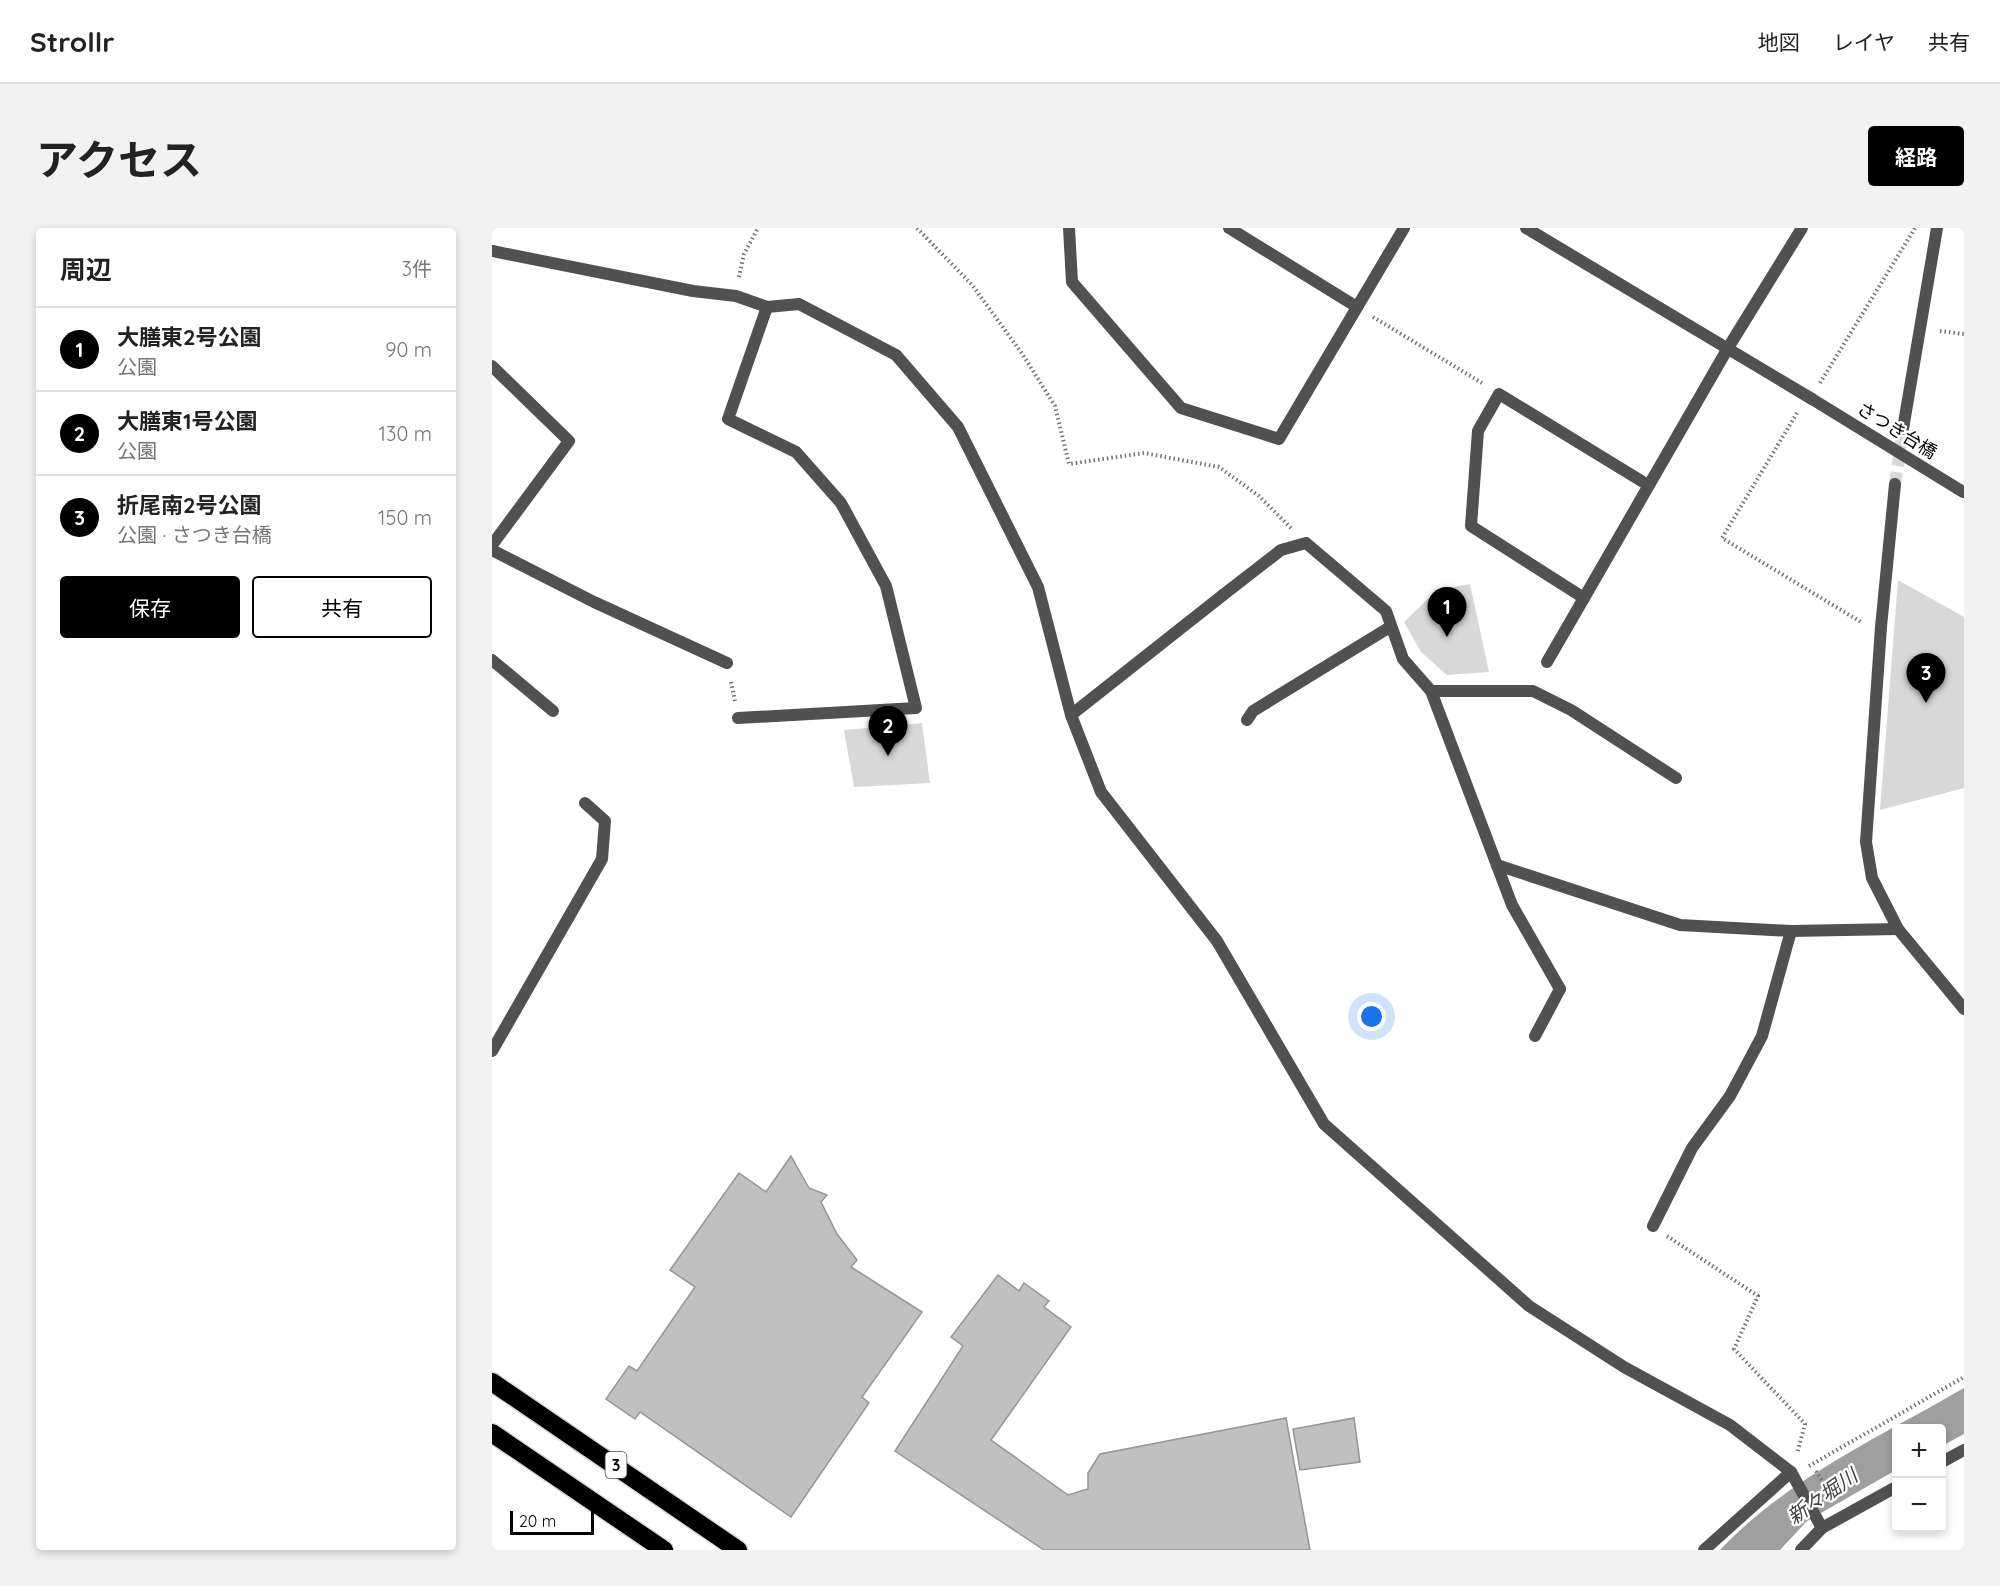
<!DOCTYPE html>
<html lang="ja">
<head>
<meta charset="utf-8">
<style>
  :root { --surface:#fff; --page:#f2f2f2; --text:#222; --muted:#767676; --line:#e0e0e0; --accent:#000 }
  body { margin:0; font-family:Quicksand,"Noto Sans JP",sans-serif; background:var(--page); color:var(--text) }
  .controls { position:absolute; right:18px; bottom:18px; display:grid; overflow:hidden; border-radius:6px; box-shadow:0 3px 9px #0003 }
  .controls button { width:54px; height:54px; display:grid; place-items:center; padding:0; border:0; border-bottom:2px solid var(--line); background:var(--surface); color:var(--text); font:30px sans-serif }
  .scale { position:absolute; left:18px; bottom:15px; width:84px; box-sizing:border-box; padding-left:6px; border:3px solid #000; border-top:0; font-size:16px; line-height:21px; white-space:nowrap; color:#000; -webkit-text-stroke:4px #fff; paint-order:stroke }
  .you { position:absolute; left:880px; top:789px; width:21px; height:21px; margin:-15px; border:4px solid #fff; border-radius:50%; background:#1a73e8; box-shadow:0 0 0 9px #1a73e833 }
  .badge { display:grid; place-items:center; width:39px; height:39px; border-radius:50%; background:var(--accent); color:#fff; font-size:20px; font-weight:700 }
  .pin { position:absolute; translate:-50% -50px; filter:drop-shadow(0 2px 3px #0008) }
  .pin::after { content:''; position:absolute; top:32px; width:21px; height:18px; background:inherit; clip-path:polygon(0 0,100% 0,50% 100%) }
  .list { margin:0; padding:0; list-style:none }
  h2 { display:flex; justify-content:space-between; align-items:center; height:78px; margin:0; padding:0 24px; font-size:26px }
  h2 small { font-size:20px; font-weight:400; color:var(--muted) }
  .list li { display:grid; grid-template-columns:39px 1fr auto; gap:18px; align-items:center; box-sizing:border-box; height:84px; padding:0 24px; border-top:2px solid var(--line) }
  .list b { display:block; font-size:22px; white-space:nowrap }
  .list p { margin:0; font-size:20px; white-space:nowrap; color:var(--muted) }
  .list em { font-size:20px; font-style:normal; color:var(--muted) }
  .actions { display:flex; gap:12px; padding:18px 24px }
  .actions a { flex:1; padding:14px 0; border:2px solid var(--accent); border-radius:6px; text-align:center; font-size:21px; color:var(--accent) }
  .actions .main { background:var(--accent); color:#fff }
  .map { position:relative; flex:none; width:1472px; height:1322px; overflow:hidden; border-radius:6px }
  header { display:flex; align-items:center; gap:36px; box-sizing:border-box; height:84px; padding:0 30px; background:var(--surface); border-bottom:2px solid var(--line) }
  header strong { font-size:28px }
  nav { display:flex; gap:33px; margin-inline-start:auto; font-size:21px }
  .intro { display:flex; align-items:center; justify-content:space-between; box-sizing:border-box; height:144px; padding:0 36px }
  h1 { margin:0; font-size:42px }
  .button { padding:15px 27px; border-radius:6px; background:var(--accent); color:#fff; font-size:21px; font-weight:700 }
  main { display:flex; gap:36px; padding:0 36px }
  aside { flex:1; background:var(--surface); border-radius:6px; box-shadow:0 3px 9px #0003 }
  .map>svg:first-child { display:block }
  .green { fill:#d8d8d8 }
  .water { fill:#9f9f9f }
  .building { fill:#c0c0c0; stroke:#959595; stroke-width:1.5 }
  .lines { fill:none; stroke-linecap:round; stroke-linejoin:round }
  .street-tunnel { stroke:#d9d9d9; stroke-width:12; stroke-dasharray:12 6; stroke-linecap:butt }
  .highway-casing { stroke:#dbdbdb; stroke-width:21 }
  .path { stroke:#737373; stroke-width:4; stroke-dasharray:1.5 3; stroke-linecap:butt }
  .lane { stroke:#515151; stroke-width:12 }
  .street { stroke:#515151; stroke-width:12 }
  .highway { stroke:#000; stroke-width:18 }
  .street-bridge { stroke:#515151; stroke-width:12 }
  .labels { text-anchor:middle; dominant-baseline:central; stroke-width:4.5; stroke-linejoin:round; paint-order:stroke }
  .shield { fill:#fff; stroke:#4c4c4c; stroke-width:1.5 }
  .shield-label { font-size:16px; font-weight:bold; fill:#000 }
  .street-label { font-size:18px; fill:#000; stroke:#fff }
  .water-label { font-size:20px; font-style:italic; fill:#404040; stroke:#fff }
</style>
</head>
<body>
<header>
<strong>Strollr</strong>
<nav><a>地図</a><a>レイヤ</a><a>共有</a></nav>
</header>
<div class="intro"><h1>アクセス</h1><a class="button">経路</a></div>
<main>
<aside>
<h2>周辺<small>3件</small></h2>
<ul class="list">
<li><span class="badge">1</span><div><b>大膳東2号公園</b><p>公園</p></div><em>90 m</em></li>
<li><span class="badge">2</span><div><b>大膳東1号公園</b><p>公園</p></div><em>130 m</em></li>
<li><span class="badge">3</span><div><b>折尾南2号公園</b><p>公園 · さつき台橋</p></div><em>150 m</em></li>
</ul>
<div class="actions"><a class="main">保存</a><a>共有</a></div>
</aside>
<div class="map">
<svg width="1472" height="1322" viewBox="0 0 1472 1322">
  <rect width="100%" height="100%" fill="#fff"/>
  <!-- green -->
  <g class="green">
    <polygon points="1406,352 1472,389 1472,560 1388,582"/>
    <polygon points="978,356 997,444 955,447 929,424 912,394 945,362"/>
    <polygon points="430,495 438,555 362,559 352,502"/>
  </g>
  <!-- water -->
  <path class="water" d="M1472 1160V1206L1450 1218V1200H1404V1242L1315 1293 1288 1322H1228C1295 1251 1389 1208 1472 1160Z"/>
  <!-- building -->
  <g class="building">
    <polygon points="299,928 317,960 335,967 329,974 345,1006 365,1032 359,1039 430,1084 370,1169 377,1175 299,1289 148,1184 143,1191 114,1171 137,1138 145,1143 203,1059 178,1042 247,945 274,964"/>
    <polygon points="506,1047 527,1063 532,1055 557,1073 552,1079 579,1099 499,1212 576,1267 596,1261 596,1245 608,1226 794,1190 818,1322 552,1322 403,1223 471,1118 459,1109"/>
    <polygon points="862,1190 868,1234 808,1242 801,1201"/>
  </g>
  <g class="lines">
    <!-- street-tunnel -->
    <polyline class="street-tunnel" points="1403,256 1411,201"/>
    <!-- highway casing -->
    <g class="highway-casing">
      <g id="highway">
        <polyline points="0,1154 246,1322"/>
        <polyline points="0,1205 172,1322"/>
      </g>
    </g>
    <!-- path -->
    <g class="path">
      <polyline points="425,0 481,58 531,127 563,178 577,236 652,225 727,239 767,268 799,300"/>
      <polyline points="247,49 252,26 266,0"/>
      <polyline points="881,89 990,155"/>
      <polyline points="1448,103 1472,106"/>
      <polyline points="1328,155 1423,0"/>
      <polyline points="1305,185 1230,310 1369,394"/>
      <polyline points="239,454 243,473"/>
      <polyline points="1175,1008 1266,1068 1242,1121 1313,1196 1305,1226"/>
      <polyline points="1317,1238 1472,1149"/>
      <polyline points="1324,1243 1342,1272"/>
    </g>
    <!-- lane -->
    <g class="lane">
      <polyline points="579,487 731,367"/>
      <polyline points="1043,808 1068,761"/>
    </g>
    <!-- street -->
    <g class="street">
      <polyline points="577,0 580,54 689,180 787,211 912,0"/>
      <polyline points="737,0 865,79"/>
      <polyline points="1034,0 1320,171"/>
      <polyline points="0,23 201,63 244,68 275,79 307,76 404,127 466,199 546,359 579,487 609,564 725,713 832,896 1037,1078 1132,1139 1238,1197 1299,1244 1330,1300"/>
      <polyline points="0,138 77,213 0,317"/>
      <polyline points="1411,201 1445,0"/>
      <polyline points="1403,256 1389,399 1374,614 1380,650 1406,701 1472,781"/>
      <polyline points="1156,257 1007,166 986,203 979,298 1092,370 1236,120 1310,0"/>
      <polyline points="0,322 102,374 235,435"/>
      <polyline points="731,367 789,322 814,315 894,383 911,431 939,463 1020,677 1068,761"/>
      <polyline points="0,432 61,483"/>
      <polyline points="1055,434 1092,370"/>
      <polyline points="939,463 1041,463 1079,482 1184,550"/>
      <polyline points="246,490 424,480 394,358 349,275 304,224 236,191 275,79"/>
      <polyline points="755,492 761,483 898,399"/>
      <polyline points="1005,637 1188,697 1299,703 1406,701"/>
      <polyline points="0,823 110,631 113,593 93,575"/>
      <polyline points="1161,998 1200,920 1238,868 1270,808 1299,703"/>
      <polyline points="1450,1234 1472,1222"/>
      <polyline points="1212,1322 1299,1244"/>
      <polyline points="1309,1322 1330,1300 1404,1259"/>
    </g>
    <!-- highway -->
    <use href="#highway" class="highway"/>
    <!-- street-bridge -->
    <polyline class="street-bridge" points="1320,171 1471,264"/>
  </g>
  <g class="labels">
    <!-- shield labels -->
    <rect class="shield" x="113.5" y="1224" width="21" height="26" rx="4.5"/>
    <g class="shield-label">
      <text x="124" y="1237">3</text>
    </g>
    <!-- street labels -->
    <g class="street-label">
      <text transform="translate(1405 202) rotate(32)">さつき台橋</text>
    </g>
    <!-- water labels -->
    <g class="water-label">
      <text transform="translate(1330 1268) rotate(-35)">新々堀川</text>
    </g>
  </g>
</svg>
<div class="controls">
<button>+</button>
<button>−</button>
</div>
<div class="scale">20 m</div>
<div class="you"></div>
<div class="pin badge" style="left:955px;top:409px">1</div>
<div class="pin badge" style="left:396px;top:528px">2</div>
<div class="pin badge" style="left:1434px;top:475px">3</div>
</div>
</main>
</body>
</html>
